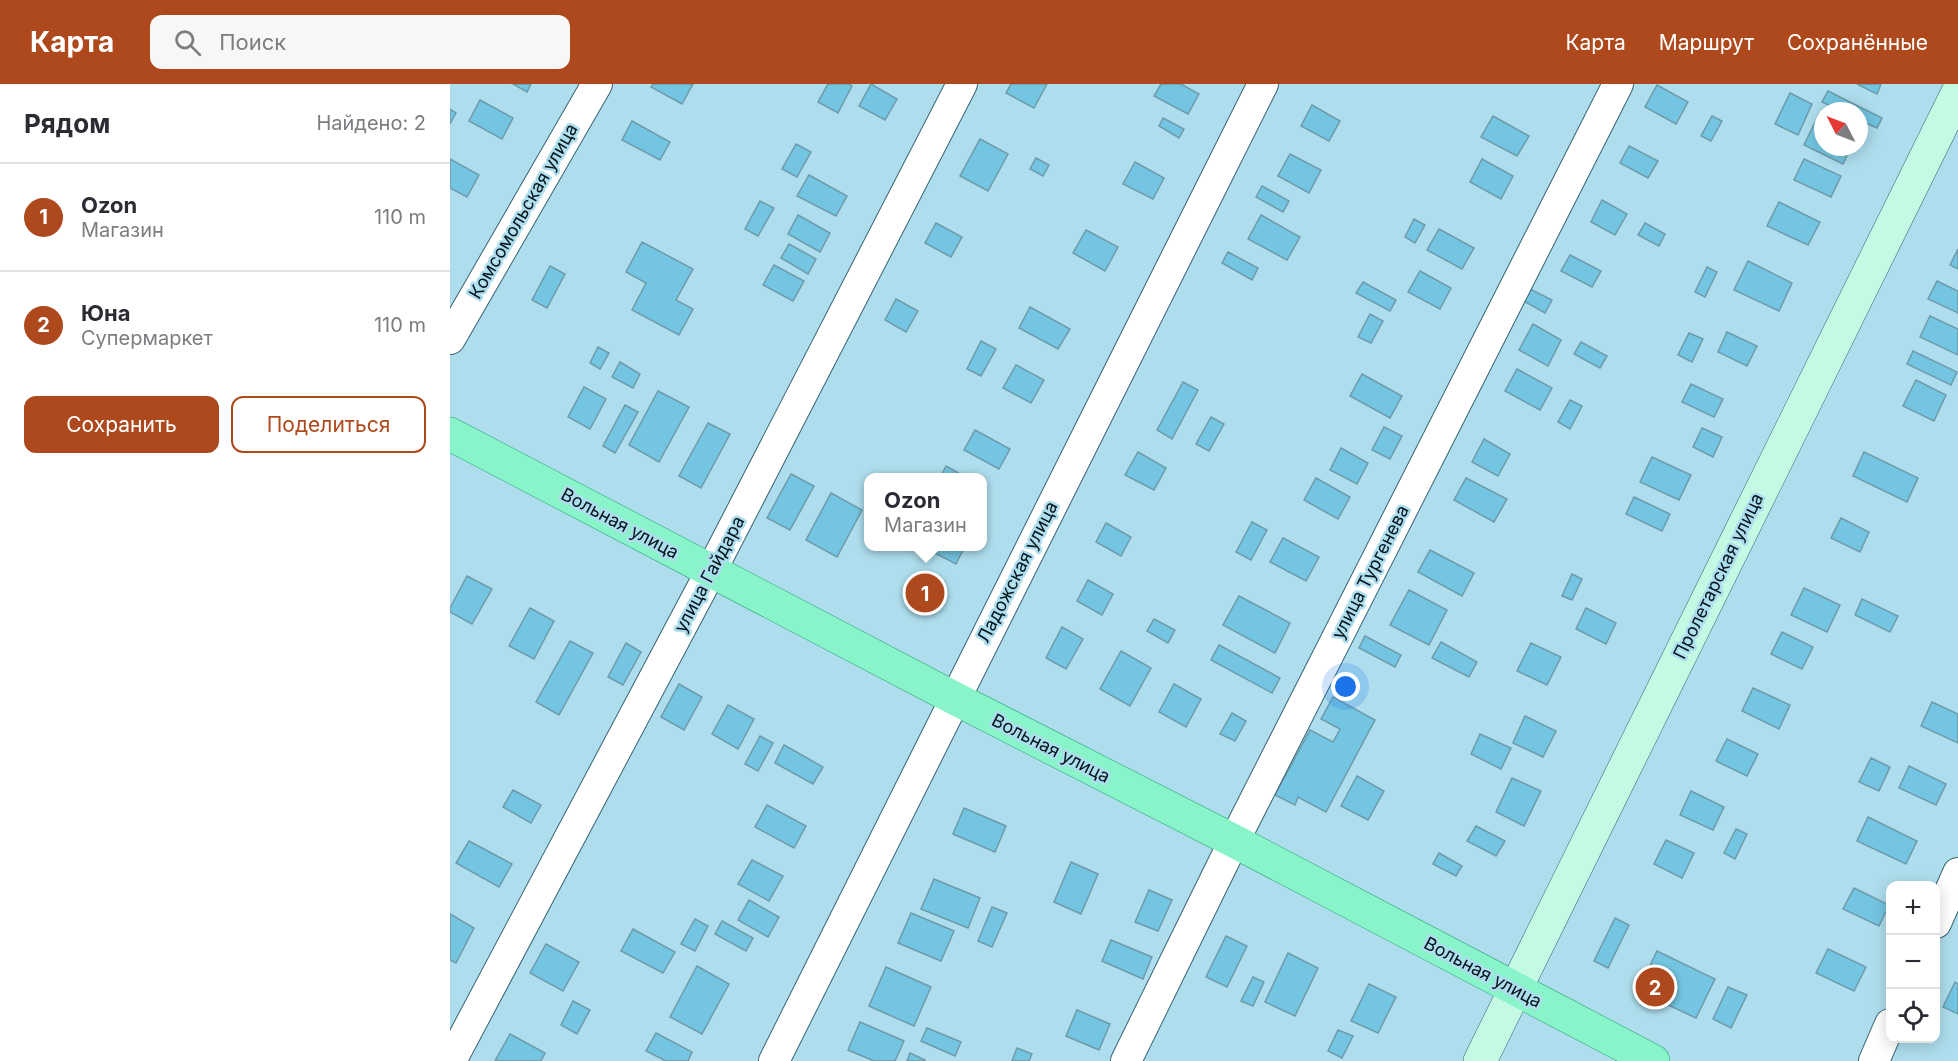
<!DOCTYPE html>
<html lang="ru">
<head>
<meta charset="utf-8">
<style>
  :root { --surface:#fff; --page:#f7f7f7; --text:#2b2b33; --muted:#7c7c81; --line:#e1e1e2; --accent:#ae491d }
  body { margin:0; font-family:Inter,sans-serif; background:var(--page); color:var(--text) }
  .controls { position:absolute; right:18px; bottom:18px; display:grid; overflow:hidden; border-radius:12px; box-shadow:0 3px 15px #0003 }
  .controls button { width:54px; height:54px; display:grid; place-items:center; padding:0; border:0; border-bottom:2px solid var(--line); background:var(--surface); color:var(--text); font:30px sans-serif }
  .compass { position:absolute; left:1364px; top:18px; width:54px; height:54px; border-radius:50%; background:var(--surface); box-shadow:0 3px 15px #0003; rotate:312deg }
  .you { position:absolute; left:896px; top:603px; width:21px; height:21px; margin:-15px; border:4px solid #fff; border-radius:50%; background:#1a73e8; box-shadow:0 0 0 9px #1a73e833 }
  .badge { display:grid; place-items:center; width:39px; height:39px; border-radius:50%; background:var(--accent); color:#fff; font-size:20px; font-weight:700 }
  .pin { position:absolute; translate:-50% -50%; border:3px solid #fff; box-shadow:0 2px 6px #0006 }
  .popup { position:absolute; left:414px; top:389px; width:123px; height:78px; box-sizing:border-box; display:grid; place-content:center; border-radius:12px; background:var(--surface); filter:drop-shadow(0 2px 4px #0005); font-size:20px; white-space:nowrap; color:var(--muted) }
  .popup b { font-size:22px; color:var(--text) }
  .popup::after { content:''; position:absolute; left:50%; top:100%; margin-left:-12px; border:12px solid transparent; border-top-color:var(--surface) }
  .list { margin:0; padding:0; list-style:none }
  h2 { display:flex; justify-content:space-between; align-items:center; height:78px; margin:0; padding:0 24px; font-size:26px }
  h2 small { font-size:20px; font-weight:400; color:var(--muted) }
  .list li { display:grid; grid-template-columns:39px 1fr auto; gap:18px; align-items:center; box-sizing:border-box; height:108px; padding:0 24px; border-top:2px solid var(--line) }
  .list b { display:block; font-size:22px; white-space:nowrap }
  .list p { margin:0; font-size:20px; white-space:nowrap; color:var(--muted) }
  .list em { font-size:20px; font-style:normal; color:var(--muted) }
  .actions { display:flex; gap:12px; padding:18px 24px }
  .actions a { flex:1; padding:14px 0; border:2px solid var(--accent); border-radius:12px; text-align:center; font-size:21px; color:var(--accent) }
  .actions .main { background:var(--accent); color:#fff }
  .icon { flex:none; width:33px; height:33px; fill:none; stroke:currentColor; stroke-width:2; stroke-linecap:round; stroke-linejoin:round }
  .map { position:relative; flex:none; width:1508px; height:977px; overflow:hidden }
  header { display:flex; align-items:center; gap:36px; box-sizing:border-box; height:84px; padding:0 30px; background:var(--accent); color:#fff }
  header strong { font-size:28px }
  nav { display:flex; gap:33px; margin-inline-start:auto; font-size:21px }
  .search { width:420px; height:54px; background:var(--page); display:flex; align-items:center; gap:15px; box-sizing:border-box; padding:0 21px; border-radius:12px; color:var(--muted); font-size:22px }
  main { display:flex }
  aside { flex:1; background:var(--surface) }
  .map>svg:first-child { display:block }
  .building { fill:#73c5e1; stroke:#6d9bab; stroke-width:1.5 }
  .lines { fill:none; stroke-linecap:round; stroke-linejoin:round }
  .street-casing { stroke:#376472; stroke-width:32 }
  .secondary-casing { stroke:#376472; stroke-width:34 }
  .primary-casing { stroke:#27a075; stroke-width:34 }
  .street { stroke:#fff; stroke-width:30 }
  .secondary { stroke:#c4f9e4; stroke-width:33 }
  .primary { stroke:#89f3c9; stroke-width:33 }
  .labels { text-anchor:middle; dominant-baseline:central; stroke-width:5; stroke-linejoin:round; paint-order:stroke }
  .street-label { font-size:18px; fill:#04151b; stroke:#aedeee }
</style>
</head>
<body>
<header>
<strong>Карта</strong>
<div class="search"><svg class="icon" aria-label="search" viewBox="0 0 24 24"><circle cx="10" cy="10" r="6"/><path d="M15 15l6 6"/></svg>Поиск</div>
<nav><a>Карта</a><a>Маршрут</a><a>Сохранённые</a></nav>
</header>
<main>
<aside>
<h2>Рядом<small>Найдено: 2</small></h2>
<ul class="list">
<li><span class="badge">1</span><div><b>Ozon</b><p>Магазин</p></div><em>110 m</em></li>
<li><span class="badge">2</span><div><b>Юна</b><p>Супермаркет</p></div><em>110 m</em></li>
</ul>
<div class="actions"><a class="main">Сохранить</a><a>Поделиться</a></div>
</aside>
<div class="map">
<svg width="1508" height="977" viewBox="0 0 1508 977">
  <rect width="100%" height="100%" fill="#aedeee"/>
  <!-- building -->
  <g class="building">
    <polygon points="63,0 81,0 77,8"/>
    <polygon points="203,0 243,0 232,20 201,3"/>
    <polygon points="378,0 399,0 402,2 388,29 368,18"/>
    <polygon points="421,0 447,15 435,36 409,22"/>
    <polygon points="561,0 597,0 584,24 556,9"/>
    <polygon points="711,0 731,0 749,10 738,30 704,12"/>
    <polygon points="1407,0 1431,0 1427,10"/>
    <polygon points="1207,1 1238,18 1226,40 1195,23"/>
    <polygon points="1378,7 1432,34 1427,44 1409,36 1409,27 1391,27 1372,18"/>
    <polygon points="1340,9 1362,20 1348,51 1325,40"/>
    <polygon points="30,16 63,34 52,55 19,37"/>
    <polygon points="862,21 890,37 879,57 851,42"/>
    <polygon points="0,25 6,29 0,40"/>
    <polygon points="1369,30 1373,32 1373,63 1401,63 1393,80 1354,61"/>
    <polygon points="1043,32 1079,52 1067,72 1031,53"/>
    <polygon points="1262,32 1272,37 1261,57 1251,52"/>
    <polygon points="713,34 734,45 729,54 709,42"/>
    <polygon points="182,37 220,58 210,76 172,56"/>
    <polygon points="530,55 558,70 538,107 510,92"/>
    <polygon points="346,60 361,68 347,93 332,85"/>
    <polygon points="1179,62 1208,77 1198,94 1170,79"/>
    <polygon points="840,70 871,86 859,109 828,92"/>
    <polygon points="586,74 599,81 593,92 580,85"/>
    <polygon points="0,75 29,91 17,113 0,104"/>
    <polygon points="1032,75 1063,92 1051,115 1020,98"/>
    <polygon points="1354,75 1391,92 1381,113 1344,96"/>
    <polygon points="685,78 714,94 703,115 673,100"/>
    <polygon points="359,91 397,112 386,132 347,112"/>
    <polygon points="812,102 839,117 833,128 806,113"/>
    <polygon points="1152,116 1177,130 1165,151 1141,138"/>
    <polygon points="310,117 324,124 308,152 295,145"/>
    <polygon points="1329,118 1370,138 1358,161 1317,142"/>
    <polygon points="348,131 380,149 370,168 338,150"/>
    <polygon points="811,131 850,153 837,176 798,155"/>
    <polygon points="964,135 975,141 965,159 955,153"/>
    <polygon points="486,139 512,153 501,173 475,159"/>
    <polygon points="1195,139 1215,150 1209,162 1188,151"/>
    <polygon points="989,145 1024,164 1012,185 977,166"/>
    <polygon points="636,146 668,163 655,187 623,169"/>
    <polygon points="192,158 243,185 226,216 243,225 229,251 182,226 196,199 176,188"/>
    <polygon points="339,160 366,175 358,190 331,174"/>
    <polygon points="1508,165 1508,185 1500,181"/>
    <polygon points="778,168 808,184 802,196 772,179"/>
    <polygon points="1120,171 1151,187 1142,203 1111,187"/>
    <polygon points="1298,177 1342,199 1329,227 1284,206"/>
    <polygon points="324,181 354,197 343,217 313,201"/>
    <polygon points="100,182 115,190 97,224 82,216"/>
    <polygon points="1257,183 1267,188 1255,213 1245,208"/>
    <polygon points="970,187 1001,204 990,225 958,208"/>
    <polygon points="1487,197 1508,207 1508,229 1478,215"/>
    <polygon points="913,198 946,216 940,227 906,209"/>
    <polygon points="1078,204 1102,216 1095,229 1072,216"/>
    <polygon points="446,215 468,227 456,248 435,236"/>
    <polygon points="580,223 620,245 608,265 569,244"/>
    <polygon points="920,230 933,237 921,259 908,253"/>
    <polygon points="1480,232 1508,245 1508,271 1470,253"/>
    <polygon points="1083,240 1111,256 1098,282 1069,266"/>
    <polygon points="1277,248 1307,262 1297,282 1268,268"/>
    <polygon points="1239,249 1253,255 1242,278 1228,271"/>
    <polygon points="531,257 546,265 531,292 517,285"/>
    <polygon points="1131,258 1157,272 1150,284 1124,270"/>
    <polygon points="148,263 159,269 150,285 140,279"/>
    <polygon points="1463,267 1507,288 1501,301 1457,280"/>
    <polygon points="170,278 190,290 183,304 162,293"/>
    <polygon points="566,281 594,296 581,319 553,304"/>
    <polygon points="1067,285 1102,304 1090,326 1055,307"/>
    <polygon points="912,290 952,312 940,334 900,312"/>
    <polygon points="1466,296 1496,311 1484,337 1453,322"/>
    <polygon points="733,298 748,306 722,355 707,346"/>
    <polygon points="1241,300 1273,315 1264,333 1232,318"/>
    <polygon points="134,303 156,315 140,345 118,333"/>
    <polygon points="208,307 239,323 209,378 179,361"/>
    <polygon points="1120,316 1132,322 1120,345 1108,338"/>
    <polygon points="175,321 188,328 165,369 153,362"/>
    <polygon points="761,333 774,340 759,367 746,360"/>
    <polygon points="258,339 280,350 251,404 229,392"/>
    <polygon points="934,343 952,352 940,375 922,366"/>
    <polygon points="1252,344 1272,353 1263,373 1243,363"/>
    <polygon points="525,346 560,365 549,385 514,366"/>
    <polygon points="1034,355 1060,370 1048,392 1022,378"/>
    <polygon points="891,364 918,379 907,400 880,386"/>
    <polygon points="688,368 716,384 704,406 675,391"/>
    <polygon points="1414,368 1468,394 1457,418 1403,392"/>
    <polygon points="1202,373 1241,391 1229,416 1190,398"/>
    <polygon points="496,382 512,391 510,394 490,394"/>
    <polygon points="341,390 364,402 340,446 317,434"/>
    <polygon points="866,394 900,413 888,435 854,416"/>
    <polygon points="1016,394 1057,415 1044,438 1004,416"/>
    <polygon points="381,409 412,426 387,473 356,456"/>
    <polygon points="1184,413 1220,430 1212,447 1176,430"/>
    <polygon points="1391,434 1419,448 1410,468 1381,454"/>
    <polygon points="802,438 817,446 801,476 786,468"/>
    <polygon points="656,439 681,453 671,472 646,458"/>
    <polygon points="833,454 869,473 856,497 820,478"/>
    <polygon points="479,462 515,462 506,480 477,465"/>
    <polygon points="980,466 1024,489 1012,512 968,488"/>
    <polygon points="1122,490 1132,495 1122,516 1112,512"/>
    <polygon points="17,492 42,505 22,540 0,528 0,524"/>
    <polygon points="638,496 663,510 652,531 627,517"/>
    <polygon points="1354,504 1390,521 1377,548 1341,531"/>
    <polygon points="959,506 997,526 979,561 940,541"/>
    <polygon points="789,512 840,539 825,569 773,541"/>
    <polygon points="1412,515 1448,532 1440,548 1405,531"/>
    <polygon points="80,524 104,537 84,575 59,562"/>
    <polygon points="1136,524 1166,539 1156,560 1126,545"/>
    <polygon points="704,535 725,546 718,559 697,547"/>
    <polygon points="612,543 633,555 616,585 596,574"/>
    <polygon points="1332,548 1363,563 1352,585 1321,570"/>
    <polygon points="915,552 951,571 945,583 909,564"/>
    <polygon points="120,557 143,569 109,631 86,618"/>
    <polygon points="991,558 1027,578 1019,593 982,574"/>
    <polygon points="176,559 191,568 173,601 158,593"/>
    <polygon points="1081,559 1111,573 1097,601 1067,587"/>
    <polygon points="769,561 830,594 822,609 761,576"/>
    <polygon points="671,567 701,584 680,622 650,605"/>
    <polygon points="229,600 252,613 234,646 211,633"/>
    <polygon points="724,600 751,615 736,643 709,628"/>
    <polygon points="1303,604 1340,621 1329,645 1292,627"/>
    <polygon points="883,613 925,636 876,728 848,713 845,721 825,711 860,646 883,658 890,645 871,635"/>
    <polygon points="1482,618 1508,630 1508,659 1471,642"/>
    <polygon points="278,621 304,635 288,665 262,650"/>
    <polygon points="782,629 796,637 785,657 770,650"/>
    <polygon points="1075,632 1106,647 1093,673 1063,659"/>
    <polygon points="1030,650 1061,664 1051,685 1021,670"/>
    <polygon points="310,652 323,659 308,687 295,680"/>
    <polygon points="1277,655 1308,670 1297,692 1266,677"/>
    <polygon points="334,661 373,683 363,700 325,679"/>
    <polygon points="1421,674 1440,683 1429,707 1409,698"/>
    <polygon points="1459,682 1496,700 1486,721 1449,704"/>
    <polygon points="907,692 934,707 918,736 891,722"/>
    <polygon points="1062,694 1091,707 1074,742 1046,728"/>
    <polygon points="63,706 91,721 81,739 53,723"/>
    <polygon points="1241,707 1274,723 1263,746 1230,731"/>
    <polygon points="317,721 356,742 344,764 305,743"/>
    <polygon points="514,724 556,742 545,768 503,750"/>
    <polygon points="1418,733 1467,757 1456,780 1407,757"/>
    <polygon points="1026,742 1055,757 1046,772 1017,757"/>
    <polygon points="1286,745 1297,750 1285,775 1274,769"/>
    <polygon points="1216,756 1244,769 1232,794 1204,780"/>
    <polygon points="19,757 62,780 49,803 6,779"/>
    <polygon points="989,769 1012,782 1006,792 983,780"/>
    <polygon points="302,776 333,792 319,817 288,800"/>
    <polygon points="621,778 648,790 631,830 604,818"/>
    <polygon points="484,795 530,814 518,844 471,825"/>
    <polygon points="1404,804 1439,821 1429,842 1393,825"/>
    <polygon points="699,806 722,816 708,847 685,838"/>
    <polygon points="299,816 329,833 318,853 288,836"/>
    <polygon points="542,823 557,829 542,863 528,857"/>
    <polygon points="461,829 504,847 491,877 448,859"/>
    <polygon points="0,830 24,844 6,879 0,876"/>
    <polygon points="1165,834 1179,841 1158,884 1144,877"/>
    <polygon points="245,835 258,842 245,867 231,860"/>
    <polygon points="272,837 303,854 296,867 265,850"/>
    <polygon points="183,845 225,868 213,889 171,867"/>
    <polygon points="776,852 797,862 777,903 756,893"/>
    <polygon points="661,856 702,873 693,895 652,877"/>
    <polygon points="96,860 129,878 113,907 80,889"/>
    <polygon points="1378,865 1416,883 1404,907 1366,889"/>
    <polygon points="1207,867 1265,895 1246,934 1188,907"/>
    <polygon points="838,869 868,884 845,932 815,918"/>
    <polygon points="247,882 279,900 252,950 220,933"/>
    <polygon points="436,883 481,903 464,942 419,922"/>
    <polygon points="803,893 814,898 803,922 791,917"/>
    <polygon points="1505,898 1508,900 1508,930 1493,923"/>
    <polygon points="919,900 946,913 928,949 901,937"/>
    <polygon points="1278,903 1297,911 1281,944 1263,935"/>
    <polygon points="123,917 140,926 127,950 111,941"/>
    <polygon points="627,926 660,940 649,966 616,952"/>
    <polygon points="410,938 454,957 445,977 424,977 398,966"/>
    <polygon points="477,944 511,958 505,972 471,957"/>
    <polygon points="888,946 903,952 892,974 878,967"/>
    <polygon points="206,949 242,968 238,977 216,977 196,967"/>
    <polygon points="60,950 95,969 91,977 45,977"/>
    <polygon points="567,964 582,970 579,977 562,977"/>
    <polygon points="460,969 475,976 474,977 457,977"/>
  </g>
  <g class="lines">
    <!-- street casing -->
    <g class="street-casing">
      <g id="street">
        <polyline points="0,255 147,0"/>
        <polyline points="1486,839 1508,789"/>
        <polyline points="1,977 261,487 512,0"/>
        <polyline points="324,977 813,0"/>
        <polyline points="676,977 784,757 1168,0"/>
        <polyline points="1424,977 1440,940"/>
      </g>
    </g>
    <!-- secondary casing -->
    <g class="secondary-casing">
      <polyline id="secondary" points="1030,977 1508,8"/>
    </g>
    <!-- primary casing -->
    <g class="primary-casing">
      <polyline id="primary" points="0,350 504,614 784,757 1203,977"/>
    </g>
    <!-- street -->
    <use href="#street" class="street"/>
    <!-- secondary -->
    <use href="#secondary" class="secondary"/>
    <!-- primary -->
    <use href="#primary" class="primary"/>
  </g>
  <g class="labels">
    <!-- street labels -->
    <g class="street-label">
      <text transform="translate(73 127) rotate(-60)">Комсомольская улица</text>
      <text transform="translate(170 439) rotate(28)">Вольная улица</text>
      <text transform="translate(567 488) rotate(-63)">Ладожская улица</text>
      <text transform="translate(920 488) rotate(-63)">улица Тургенева</text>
      <text transform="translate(259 490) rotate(-62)">улица Гайдара</text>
      <text transform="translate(1268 492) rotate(-64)">Пролетарская улица</text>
      <text transform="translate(601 664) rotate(27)">Вольная улица</text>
      <text transform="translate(1033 888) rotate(28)">Вольная улица</text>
    </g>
  </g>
</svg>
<div class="controls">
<button>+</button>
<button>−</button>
<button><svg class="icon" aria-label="locate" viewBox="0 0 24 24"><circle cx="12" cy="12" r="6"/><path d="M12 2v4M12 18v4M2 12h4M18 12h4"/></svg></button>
</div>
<svg class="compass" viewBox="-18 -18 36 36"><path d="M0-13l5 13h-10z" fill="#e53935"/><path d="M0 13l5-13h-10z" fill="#7c7c81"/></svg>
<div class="you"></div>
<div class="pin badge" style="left:475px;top:509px">1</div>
<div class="popup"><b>Ozon</b>Магазин</div>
<div class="pin badge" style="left:1205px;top:903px">2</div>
</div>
</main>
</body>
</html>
